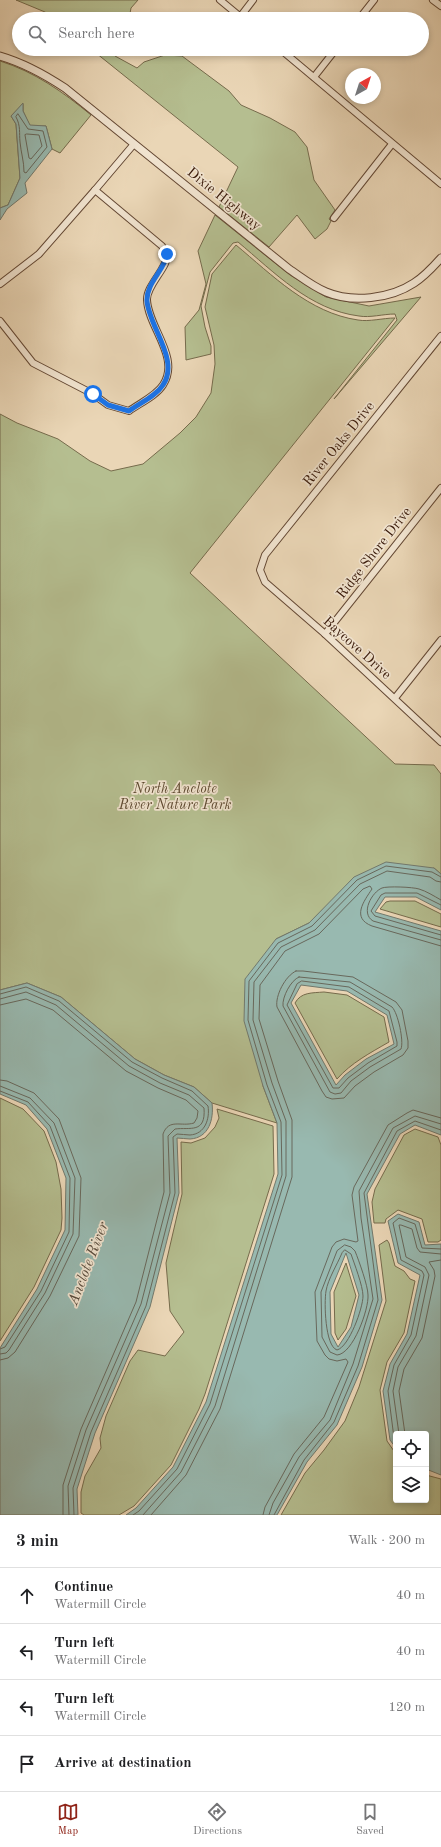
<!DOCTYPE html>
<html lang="en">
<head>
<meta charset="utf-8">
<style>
  :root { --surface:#fff; --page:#f2f2f2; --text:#202124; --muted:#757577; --line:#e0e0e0; --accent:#8f2418 }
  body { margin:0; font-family:"Old Standard TT",serif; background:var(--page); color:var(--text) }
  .controls { position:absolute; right:12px; bottom:12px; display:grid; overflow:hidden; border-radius:4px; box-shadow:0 2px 6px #0003 }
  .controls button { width:36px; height:36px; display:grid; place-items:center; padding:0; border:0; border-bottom:1px solid var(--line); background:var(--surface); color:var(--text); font:20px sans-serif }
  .compass { position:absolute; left:345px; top:68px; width:36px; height:36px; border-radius:50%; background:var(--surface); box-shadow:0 2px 6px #0003; rotate:39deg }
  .stop { position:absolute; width:12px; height:12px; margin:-9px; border:3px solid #1a73e8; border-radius:50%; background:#fff }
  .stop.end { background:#1a73e8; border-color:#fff; box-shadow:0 1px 4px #0008 }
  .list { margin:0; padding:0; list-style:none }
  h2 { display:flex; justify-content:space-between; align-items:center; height:52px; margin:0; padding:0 16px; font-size:17px }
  h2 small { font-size:13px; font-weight:400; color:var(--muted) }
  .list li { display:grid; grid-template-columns:26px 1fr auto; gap:12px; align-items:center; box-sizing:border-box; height:56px; padding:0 16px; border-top:1px solid var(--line) }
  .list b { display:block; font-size:15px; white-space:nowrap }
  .list p { margin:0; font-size:13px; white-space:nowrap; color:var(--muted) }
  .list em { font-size:13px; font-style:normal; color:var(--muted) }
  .icon { flex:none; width:22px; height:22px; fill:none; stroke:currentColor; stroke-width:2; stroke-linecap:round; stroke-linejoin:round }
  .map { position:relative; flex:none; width:441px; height:1515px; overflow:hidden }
  .search { position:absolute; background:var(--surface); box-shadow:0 2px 6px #0003; left:12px; right:12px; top:12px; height:44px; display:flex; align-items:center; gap:10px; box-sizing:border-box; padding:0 14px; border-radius:22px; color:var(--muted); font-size:15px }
  .sheet { height:276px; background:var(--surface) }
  nav { display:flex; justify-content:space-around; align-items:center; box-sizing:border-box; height:56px; border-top:1px solid var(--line); background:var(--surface); font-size:11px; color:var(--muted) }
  nav a { display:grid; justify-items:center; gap:2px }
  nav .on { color:var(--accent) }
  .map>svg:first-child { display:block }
  .green { fill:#b5be90; stroke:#766b4c }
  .water { fill:#98b9b0; stroke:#72796d; fill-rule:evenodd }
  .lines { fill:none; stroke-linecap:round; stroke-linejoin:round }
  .shore { stroke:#68685c; stroke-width:1 }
  .minor-casing { stroke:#644834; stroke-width:8 }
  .tertiary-casing { stroke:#644834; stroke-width:9 }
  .minor { stroke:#f1e4d0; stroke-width:6 }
  .tertiary { stroke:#f1e4d0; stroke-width:7 }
  .route { stroke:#1a73e8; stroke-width:5 }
  .labels { text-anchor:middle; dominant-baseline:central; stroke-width:3.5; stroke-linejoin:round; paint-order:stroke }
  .street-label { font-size:14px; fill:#381808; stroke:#f1e4d0 }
  .park-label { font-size:14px; font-style:italic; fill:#5e4a31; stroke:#f1e4d0 }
  .water-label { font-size:15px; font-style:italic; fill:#55483a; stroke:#f1e4d0 }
</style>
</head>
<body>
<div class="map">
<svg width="441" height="1515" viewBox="0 0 441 1515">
  <rect width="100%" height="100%" fill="#ead6b6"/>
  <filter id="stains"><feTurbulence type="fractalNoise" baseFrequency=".005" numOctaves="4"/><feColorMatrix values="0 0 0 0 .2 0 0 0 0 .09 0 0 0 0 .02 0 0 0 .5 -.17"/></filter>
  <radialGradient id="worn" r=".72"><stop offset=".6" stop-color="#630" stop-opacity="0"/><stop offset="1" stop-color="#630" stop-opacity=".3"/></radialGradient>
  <!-- green -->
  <g class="green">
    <polygon points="16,0 138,0 131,8 129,19 54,19 45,12"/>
    <polygon points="91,49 113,49 115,56 137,68 144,62 165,55 182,56 229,91 241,105 270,118 295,132 307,147 314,180 335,210 329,219 331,221 327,229 315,239 297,215 269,247 219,207 238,167"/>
    <path d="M0 61C35 72 63 92 91 115L60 153 52 149 46 126H30L23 111V104L11 116 16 124 20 178 8 205 0 208Z"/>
    <path d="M215 215 290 275 326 297 369 306 421 297 334 399 397 320 395 314C383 314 370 318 359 316 310 310 274 272 238 242L233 243 210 272 201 306 205 327 211 346V354L186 360 185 327 199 310 206 284 198 251Z"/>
    <path d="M236 245C272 275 309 313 358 320 369 322 383 318 395 318L190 573 395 764 434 765 441 774V874L434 868 326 907 309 923 276 939 263 1086 277 1123 212 1103 194 1087 164 1075 135 1059 61 997 27 983 0 990V414L17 423 58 439 90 461 111 471 143 464 180 433 196 417 211 393 215 364 214 345 205 307 212 274Z"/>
    <polygon points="390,901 415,901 441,914 441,927 380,909 386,902"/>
    <path d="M324 992 347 995 384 1017 389 1042C370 1053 351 1063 337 1079L295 1003C301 992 312 993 324 992Z"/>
    <polygon points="0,1098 23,1109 44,1131 56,1162 61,1189 62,1218 61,1230 34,1287 0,1341"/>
    <polygon points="217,1109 273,1126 274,1174 205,1394 199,1409 171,1465 134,1506 119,1515 84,1515 81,1513 81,1492 85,1476 101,1448 100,1438 106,1416 130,1361 138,1350 165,1356 184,1332 170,1311 166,1263 182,1194 181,1142 191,1143 205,1138 215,1127 219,1118"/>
    <polygon points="415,1129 438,1137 441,1145 441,1240 438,1242 428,1242 422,1219 398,1210 386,1219 385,1223 374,1223 372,1202 375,1189 404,1135"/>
    <polygon points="387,1240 389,1243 395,1266 404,1271 410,1279 415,1281 404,1333 387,1362 380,1390 387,1441 396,1454 396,1500 426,1500 426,1475 441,1479 441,1515 281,1515 305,1473 324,1450 345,1421 359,1387 386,1301 379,1245"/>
    <polygon points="346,1263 356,1296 346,1329 338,1340 335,1333 334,1292"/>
  </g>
  <!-- water -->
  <g class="water">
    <polygon points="23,103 23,111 30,125 46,126 52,149 25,183 27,193 7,209 0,220 0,208 8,205 20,178 16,124 11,116"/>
    <path d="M386 862 434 868 441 874V910L416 897H385L375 912 441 931V1135L415 1125 400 1134 367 1194 382 1300 362 1367 337 1425 307 1462 277 1515H126L136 1508 173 1467 206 1402 278 1174 277 1123 263 1086 244 1021 245 979 276 939 309 923 354 877ZM301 985 347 991 387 1015 394 1044 366 1059 345 1075 336 1085 291 1003ZM346 1253 359 1295 351 1327 338 1347 331 1334 330 1292Z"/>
    <path d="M27 983 61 997 135 1059 164 1075 194 1087 212 1103C214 1119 209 1138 190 1139 186 1139 181 1138 177 1138L179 1193 150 1307 95 1433 77 1489 78 1515H0V1348L37 1289 65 1230 66 1178 47 1129 26 1105 0 1094V990Z"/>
    <polygon points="398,1214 419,1222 425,1245 441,1244 441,1475 426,1469 426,1434 396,1434 396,1448 390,1440 383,1391 390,1364 407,1334 420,1275 398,1263 388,1221"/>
  </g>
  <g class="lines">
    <!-- shore -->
    <g class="shore">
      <path d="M18 114 28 129 43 131 47 147 26 173 24 172C24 161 21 153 20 142 19 133 21 126 16 117Z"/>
      <polygon points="27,134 39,135 42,146 31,159 29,158 25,135"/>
      <path d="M441 900C434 896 426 891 419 889 413 887 387 886 382 888 372 892 360 913 373 921L441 940"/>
      <polyline points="441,905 417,893 385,893 381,895 371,911 375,916 441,935"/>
      <path d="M296 971H303L353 977 396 1002 402 1010 408 1041V1048L403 1055 374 1072 355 1086 344 1098 332 1099 326 1097 322 1091 277 1007C275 996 285 976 296 971Z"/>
      <path d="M299 977 350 982 392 1007C398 1013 404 1041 401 1049L370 1067 351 1081 341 1093 335 1094 330 1092 283 1006C282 997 291 980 299 977Z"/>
      <polygon points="302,981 349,987 389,1011 397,1042 397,1046 368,1063 348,1078 339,1088 333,1088 287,1005 297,984"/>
      <path d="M0 994 26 987 59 1001 132 1062 162 1078 192 1091 208 1106C210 1119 205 1134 190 1135 186 1135 181 1134 177 1134L173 1137 175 1193 146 1306 91 1432 73 1488 74 1515"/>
      <path d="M0 999 26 992 56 1005 129 1066 160 1083 189 1095 204 1108C206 1134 190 1127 175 1129L168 1136 170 1193 141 1304 86 1430 68 1486 69 1515"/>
      <path d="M0 1005 26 999 53 1010 126 1071 158 1088 186 1100 198 1111 197 1118 194 1123C181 1127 169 1118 163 1134L164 1192 136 1302 81 1429 63 1485V1515"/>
      <polyline points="0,1080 7,1081 34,1093 59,1119 81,1178 79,1236 50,1296 15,1352 8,1358 0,1360"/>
      <polyline points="0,1086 30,1098 54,1123 75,1178 73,1234 45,1293 9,1350 6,1353 0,1354"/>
      <polyline points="0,1091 28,1102 50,1126 70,1178 69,1232 41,1291 5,1347 0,1349"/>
      <path d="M345 1245 351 1247 355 1251C359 1261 368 1286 368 1295 369 1309 353 1354 337 1355L330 1352 322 1337 321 1292 337 1251Z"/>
      <path d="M345 1250 351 1254C354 1263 363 1286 363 1296 363 1308 349 1347 337 1350 325 1346 324 1303 326 1291 328 1279 337 1265 342 1253Z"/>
      <polyline points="399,1434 393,1391 398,1367 416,1336 429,1275 425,1267 406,1257 399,1225 401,1225 412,1229 417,1248 420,1252 441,1254"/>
      <polyline points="405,1434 399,1391 404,1369 422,1338 435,1276 434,1270 429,1262 441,1260"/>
      <polyline points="396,1441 394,1438 388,1391 394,1365 411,1335 424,1275 422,1271 401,1260 393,1223 399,1218 415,1224 422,1248 441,1249"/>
      <polyline points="133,1515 139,1511 177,1469 210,1404 282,1175 281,1122 267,1085 248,1020 249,981 278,943 312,926 357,880 386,866 432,872 441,877"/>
      <polyline points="143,1515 181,1472 215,1406 286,1176 286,1121 272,1083 253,1020 254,982 281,947 315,930 360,884 387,871 430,877 436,881 441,882"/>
      <path d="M151 1515 186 1475 220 1409 292 1177V1120L278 1081 259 1019 260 985 285 951 319 934 363 889 370 886 372 889C364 901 351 918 372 926L441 946"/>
      <polyline points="263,1515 265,1507 294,1454 324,1417 348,1362 346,1359 337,1361 329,1359 325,1355 317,1341 315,1292 332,1247 336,1242 344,1239 356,1242 358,1241 352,1195 354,1187 388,1125 407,1113 413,1110 441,1118"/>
      <polyline points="269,1515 273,1503 299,1457 330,1420 353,1364 373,1299 361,1218 359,1191 393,1128 415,1116 441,1124"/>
      <polyline points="274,1515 304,1460 334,1422 358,1366 378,1300 364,1193 397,1131 415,1121 441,1130"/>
    </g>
    <!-- minor casing -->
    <g class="minor-casing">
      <g id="minor">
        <polyline points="220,0 243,19"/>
        <polyline points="433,0 441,6"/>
        <polyline points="240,17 253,0"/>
        <polyline points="359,19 374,0"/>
        <polyline points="280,49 441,184"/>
        <polyline points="314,77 336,49"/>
        <polyline points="95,190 134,144"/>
        <polyline points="334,218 392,144"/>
        <path d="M0 284 39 254 95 190 162 246C163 248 166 251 167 253 170 266 146 285 147 300 148 327 181 358 163 385 156 396 140 403 129 411L108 405 93 394 33 363 0 321"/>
        <polyline points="441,336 265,555 260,570 265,582 325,634 441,742"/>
        <polyline points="325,634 441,488"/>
        <polyline points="395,698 441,640"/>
      </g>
    </g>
    <!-- tertiary casing -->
    <g class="tertiary-casing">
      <path id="tertiary" d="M0 56C24 63 44 74 65 88L289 269C301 277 312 286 326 292 352 303 390 299 414 283 425 276 433 267 441 258"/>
    </g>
    <!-- minor -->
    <use href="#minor" class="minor"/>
    <!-- tertiary -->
    <use href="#tertiary" class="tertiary"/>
  </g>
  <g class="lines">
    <!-- route -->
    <path class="route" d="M93 394 108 405 129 411C140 403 156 396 163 385 180 360 149 327 147 301 146 283 165 270 167 254"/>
  </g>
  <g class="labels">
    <!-- street labels -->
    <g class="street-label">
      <text transform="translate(224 199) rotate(39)">Dixie Highway</text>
      <text transform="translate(339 444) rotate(-51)">River Oaks Drive</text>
      <text transform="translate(374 553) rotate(-52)">Ridge Shore Drive</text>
      <text transform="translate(357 648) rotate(42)">Baycove Drive</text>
    </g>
    <!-- park labels -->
    <g class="park-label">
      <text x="175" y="789">North Anclote<tspan x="175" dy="16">River Nature Park</tspan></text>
    </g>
    <!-- water labels -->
    <g class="water-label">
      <text transform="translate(89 1264) rotate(-69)">Anclote River</text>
    </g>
  </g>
  <rect width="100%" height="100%" filter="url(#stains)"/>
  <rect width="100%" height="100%" fill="url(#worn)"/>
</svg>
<div class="controls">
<button><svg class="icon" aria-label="locate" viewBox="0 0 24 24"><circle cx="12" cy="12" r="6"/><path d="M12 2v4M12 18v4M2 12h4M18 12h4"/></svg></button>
<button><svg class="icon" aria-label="layers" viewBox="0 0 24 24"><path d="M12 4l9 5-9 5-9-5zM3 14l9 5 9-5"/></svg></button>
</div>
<svg class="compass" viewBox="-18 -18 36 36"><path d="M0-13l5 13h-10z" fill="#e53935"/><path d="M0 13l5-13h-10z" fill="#757577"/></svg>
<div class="stop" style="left:93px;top:394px"></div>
<div class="stop end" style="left:167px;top:254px"></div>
<div class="search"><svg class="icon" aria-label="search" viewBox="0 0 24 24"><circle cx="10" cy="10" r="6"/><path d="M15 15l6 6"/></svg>Search here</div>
</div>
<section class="sheet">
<h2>3 min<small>Walk · 200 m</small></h2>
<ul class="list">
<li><svg class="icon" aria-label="ahead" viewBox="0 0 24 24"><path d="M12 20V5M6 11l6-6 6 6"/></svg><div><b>Continue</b><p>Watermill Circle</p></div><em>40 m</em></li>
<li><svg class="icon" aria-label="left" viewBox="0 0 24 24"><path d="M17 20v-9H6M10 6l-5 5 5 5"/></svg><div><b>Turn left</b><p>Watermill Circle</p></div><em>40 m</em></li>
<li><svg class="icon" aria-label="left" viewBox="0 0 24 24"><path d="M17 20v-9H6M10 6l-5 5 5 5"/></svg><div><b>Turn left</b><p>Watermill Circle</p></div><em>120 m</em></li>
<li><svg class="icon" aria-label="arrive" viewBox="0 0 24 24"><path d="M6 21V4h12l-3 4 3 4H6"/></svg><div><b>Arrive at destination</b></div></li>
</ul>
</section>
<nav>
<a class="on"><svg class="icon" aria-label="map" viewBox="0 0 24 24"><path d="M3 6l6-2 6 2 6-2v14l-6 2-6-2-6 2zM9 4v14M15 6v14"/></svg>Map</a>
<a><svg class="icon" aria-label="directions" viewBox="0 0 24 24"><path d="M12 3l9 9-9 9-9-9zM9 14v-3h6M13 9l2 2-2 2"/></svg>Directions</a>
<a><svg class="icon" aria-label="saved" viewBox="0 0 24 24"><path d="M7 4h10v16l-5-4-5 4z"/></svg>Saved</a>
</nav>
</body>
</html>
